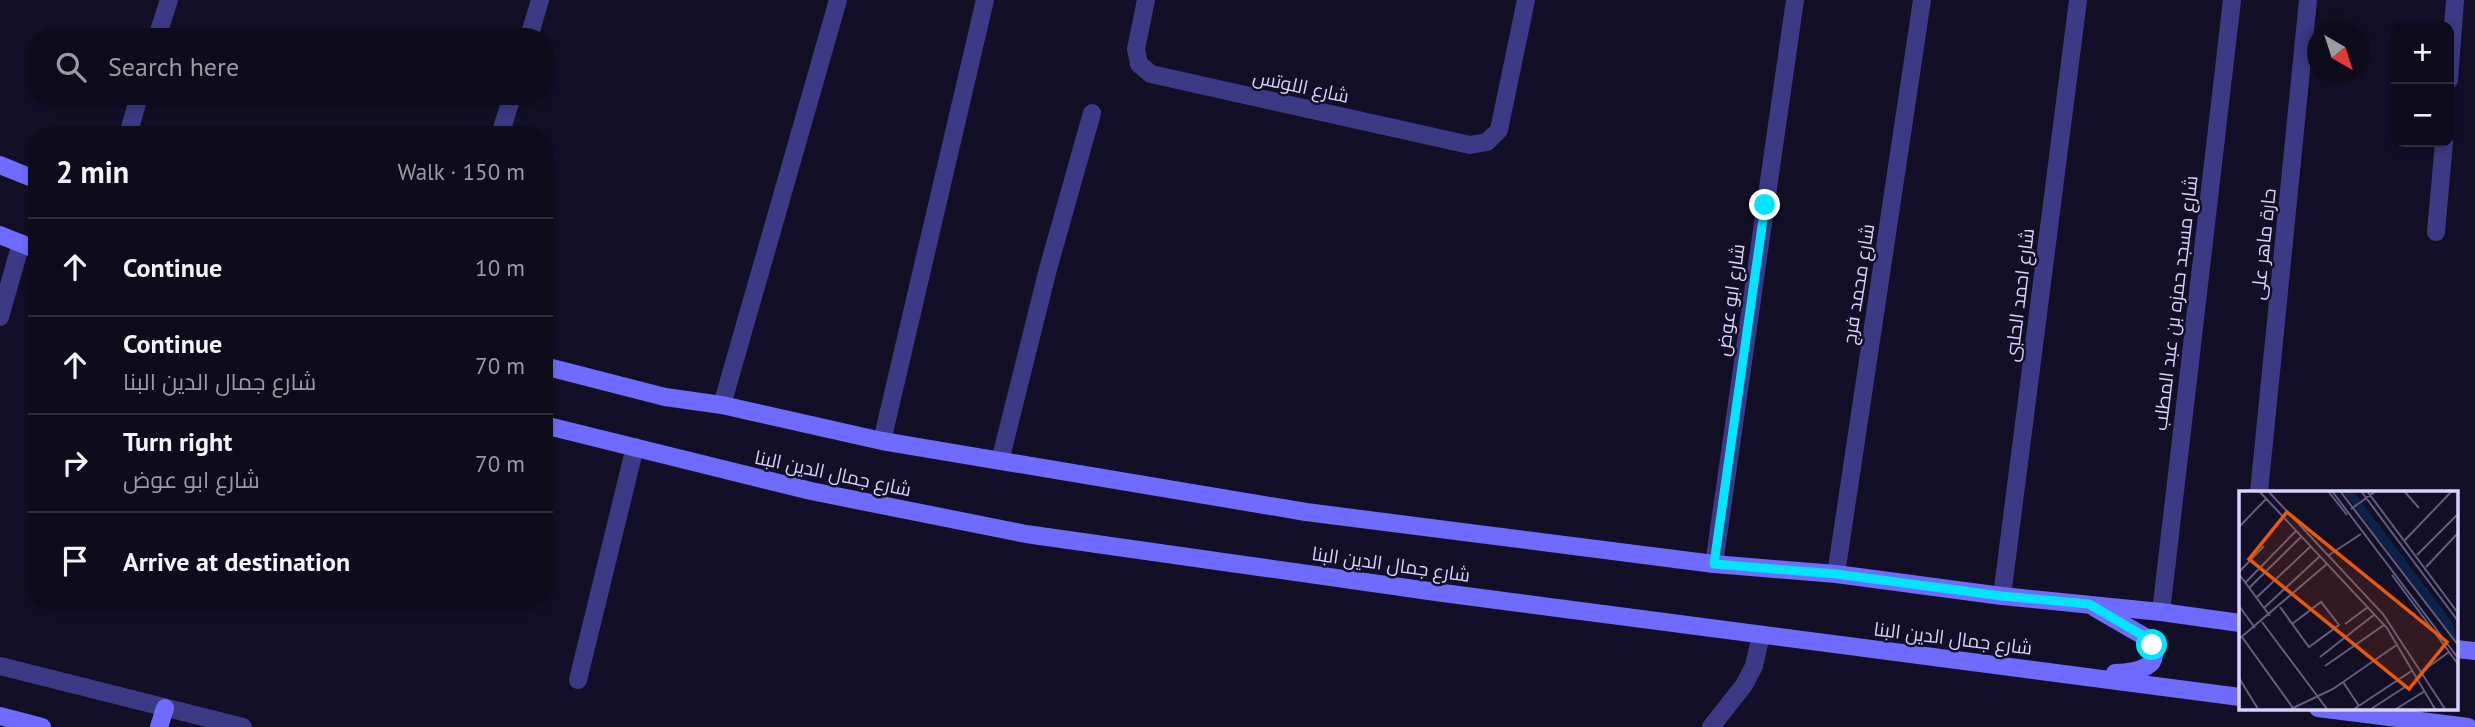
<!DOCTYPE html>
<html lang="en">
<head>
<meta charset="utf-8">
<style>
  :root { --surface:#0e0b1c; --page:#171425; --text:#f1f3f6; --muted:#9b9ba3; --line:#2e2b3b }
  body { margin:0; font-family:"PT Sans",Cairo,sans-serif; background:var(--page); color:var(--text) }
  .controls { position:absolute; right:21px; top:21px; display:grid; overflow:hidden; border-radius:14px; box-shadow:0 4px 10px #0003 }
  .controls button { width:63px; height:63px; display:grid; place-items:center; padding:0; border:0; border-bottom:2px solid var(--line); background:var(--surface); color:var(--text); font:35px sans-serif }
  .compass { position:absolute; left:2307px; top:21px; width:63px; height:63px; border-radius:50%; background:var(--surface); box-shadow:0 4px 10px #0003; rotate:141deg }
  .stop { position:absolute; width:21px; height:21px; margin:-16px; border:5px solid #00e5ff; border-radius:50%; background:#fff }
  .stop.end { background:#00e5ff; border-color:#fff; box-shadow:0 2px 7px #0008 }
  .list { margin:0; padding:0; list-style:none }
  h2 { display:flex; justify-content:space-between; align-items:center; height:91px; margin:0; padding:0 28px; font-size:30px }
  h2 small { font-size:23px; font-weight:400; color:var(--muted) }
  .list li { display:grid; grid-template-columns:46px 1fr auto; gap:21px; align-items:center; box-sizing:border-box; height:98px; padding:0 28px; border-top:2px solid var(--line) }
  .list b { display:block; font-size:26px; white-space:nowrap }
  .list p { margin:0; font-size:23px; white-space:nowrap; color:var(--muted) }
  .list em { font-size:23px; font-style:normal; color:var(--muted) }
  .icon { flex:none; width:38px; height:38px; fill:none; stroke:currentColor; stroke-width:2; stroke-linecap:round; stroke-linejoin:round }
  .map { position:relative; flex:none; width:2475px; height:727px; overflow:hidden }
  .search { position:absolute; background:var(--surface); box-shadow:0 4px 10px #0003; left:28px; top:28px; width:525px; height:77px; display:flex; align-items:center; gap:18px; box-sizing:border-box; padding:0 24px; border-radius:28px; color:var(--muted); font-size:26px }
  .panel { position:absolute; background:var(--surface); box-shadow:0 4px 10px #0003; left:28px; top:126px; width:525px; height:483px; border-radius:28px }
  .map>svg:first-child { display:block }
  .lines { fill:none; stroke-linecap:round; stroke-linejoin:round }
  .service { stroke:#3d3a85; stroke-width:18 }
  .minor { stroke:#3d3a85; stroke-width:18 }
  .secondary { stroke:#6f6bff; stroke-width:18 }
  .route { stroke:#00e5ff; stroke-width:9 }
  .labels { text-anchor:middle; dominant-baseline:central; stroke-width:5; stroke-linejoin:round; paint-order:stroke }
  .street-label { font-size:19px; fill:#d9d4ff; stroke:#130f26 }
  .inset-road { fill:none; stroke:#625e7d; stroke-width:2 }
  .view { fill:#e8590c; fill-opacity:0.15; stroke:#e8590c; stroke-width:3.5 }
  .inset-edge { fill:none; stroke:#d9d4ff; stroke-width:3.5 }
</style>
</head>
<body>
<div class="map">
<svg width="2475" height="727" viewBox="0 0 2475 727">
  <rect width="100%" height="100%" fill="#130f26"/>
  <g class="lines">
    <!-- service -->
    <polyline class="service" points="578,680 635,447"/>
    <!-- minor -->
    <g class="minor">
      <polyline points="1146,0 1136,49 1139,64 1151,74 1470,145 1487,142 1499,130 1526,0"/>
      <polyline points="157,37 169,0"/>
      <polyline points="529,37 540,0"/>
      <polyline points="2449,80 2455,0"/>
      <polyline points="128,135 139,96"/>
      <polyline points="500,135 512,96"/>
      <polyline points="2436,232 2444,142"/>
      <polyline points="0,317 21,243"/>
      <polyline points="722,405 838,0"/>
      <polyline points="882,441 985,0"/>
      <polyline points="1000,461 1048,269 1092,113"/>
      <polyline points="2259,492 2308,0"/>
      <polyline points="1714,564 1795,0"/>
      <polyline points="1836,574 1922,0"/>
      <polyline points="2002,596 2078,0"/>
      <polyline points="2161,612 2232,0"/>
      <polyline points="0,666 243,727"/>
      <polyline points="1711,727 1744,685 1754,666 1761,635"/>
    </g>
    <!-- secondary -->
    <g class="secondary">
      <polyline points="0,165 37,180"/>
      <polyline points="0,235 37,250"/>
      <polyline points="544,366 665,397 722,405 882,441 1306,512 1714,564 1836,574 2002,596 2161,612 2240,623"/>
      <polyline points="544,425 811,491 1026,534 1443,593 2240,697"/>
      <path d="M2095 608 2147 638C2168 667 2137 672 2115 673"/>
      <polyline points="2456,649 2475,651"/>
      <polyline points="2318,708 2468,727"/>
      <polyline points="0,716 42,727"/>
      <polyline points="159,727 165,708"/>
    </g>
  </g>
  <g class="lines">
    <!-- route -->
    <polyline class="route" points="1765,205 1714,564 1836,574 2002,596 2089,604 2147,638 2152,645"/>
  </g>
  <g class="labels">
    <!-- street labels -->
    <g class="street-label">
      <text transform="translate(1301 86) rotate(12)">شارع اللوتس</text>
      <text transform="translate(2263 244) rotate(-84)">حارة ماهر على</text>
      <text transform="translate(1858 284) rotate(-81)">شارع محمد فرج</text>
      <text transform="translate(2019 295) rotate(-83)">شارع احمد الحلبى</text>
      <text transform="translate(1730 300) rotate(-82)">شارع ابو عوض</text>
      <text transform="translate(2175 303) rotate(-83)">شارع مسجد حمزه بن عبد المطلب</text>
      <text transform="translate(833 473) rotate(12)">شارع جمال الدين البنا</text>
      <text transform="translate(1391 564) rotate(8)">شارع جمال الدين البنا</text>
      <text transform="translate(1953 638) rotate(7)">شارع جمال الدين البنا</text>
    </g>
  </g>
  <!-- overview -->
  <g transform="translate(2239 491)">
    <rect width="219" height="219" fill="#130f26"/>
    <path d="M104 0H114L213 131 219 153Z" fill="#0c2248"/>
    <path class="inset-road" d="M20 0 148 137 196 218M29 0 144 123 206 218M89 0 108 24M93 0 219 167M101 0 219 154M122 0 219 130M128 0 219 122M165 0 180 17M112 18 137 0M0 36 27 8M166 49 213 0M90 64 122 43M178 64 219 23M187 76 219 42M0 81 25 55M0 83 31 125M153 84 219 173M6 92 57 40M10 97 62 46M17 107 72 55M0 115 16 137M41 116 70 156 100 134 82 111 53 133M25 117 81 65M23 131 88 218M106 133 129 116M3 146 54 217M0 148 89 72M81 166 136 123M86 175 145 134M182 181 210 161M0 187 19 218M104 191 120 215M52 218 94 198 159 153M115 218 174 179M132 218 166 196M157 218 186 200"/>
    <path class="view" d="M48 21 208 151 170 198 10 68Z"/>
    <rect width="219" height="219" class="inset-edge"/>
  </g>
</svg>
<div class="controls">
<button>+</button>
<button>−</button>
</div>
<svg class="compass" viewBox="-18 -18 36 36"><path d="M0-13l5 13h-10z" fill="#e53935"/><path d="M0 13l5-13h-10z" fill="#9b9ba3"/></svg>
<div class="stop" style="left:2152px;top:645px"></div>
<div class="stop end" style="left:1765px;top:205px"></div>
<div class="search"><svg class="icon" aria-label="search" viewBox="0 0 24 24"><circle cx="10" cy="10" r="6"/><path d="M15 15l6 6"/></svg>Search here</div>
<section class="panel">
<h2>2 min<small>Walk · 150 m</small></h2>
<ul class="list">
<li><svg class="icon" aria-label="ahead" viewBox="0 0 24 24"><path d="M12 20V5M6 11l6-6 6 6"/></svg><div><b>Continue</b></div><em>10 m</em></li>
<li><svg class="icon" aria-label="ahead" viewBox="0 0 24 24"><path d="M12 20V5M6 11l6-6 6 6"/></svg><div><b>Continue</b><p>شارع جمال الدين البنا</p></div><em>70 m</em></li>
<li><svg class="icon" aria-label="right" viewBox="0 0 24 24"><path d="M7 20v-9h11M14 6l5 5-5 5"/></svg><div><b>Turn right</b><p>شارع ابو عوض</p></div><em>70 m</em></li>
<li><svg class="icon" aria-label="arrive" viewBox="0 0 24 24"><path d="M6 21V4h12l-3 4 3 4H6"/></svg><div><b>Arrive at destination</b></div></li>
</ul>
</section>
</div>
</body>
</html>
